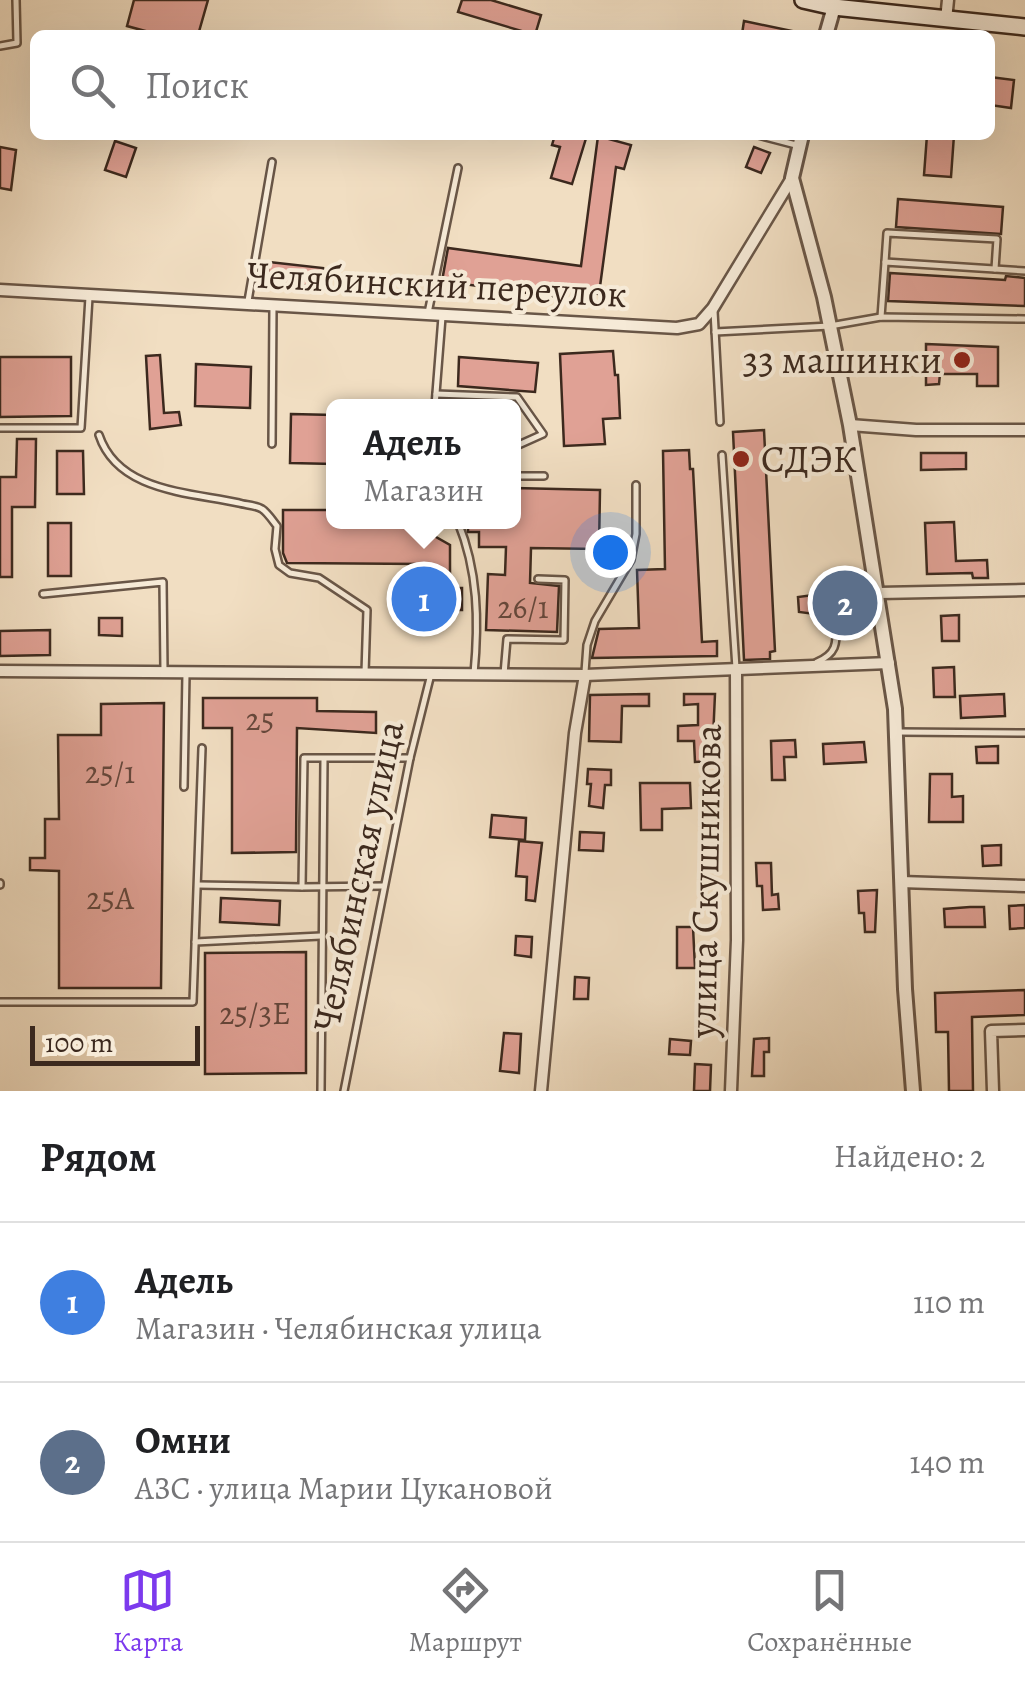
<!DOCTYPE html>
<html lang="ru">
<head>
<meta charset="utf-8">
<style>
  :root { --surface:#fff; --page:#f6f6f6; --text:#202124; --muted:#757577; --line:#e0e0e0; --accent:#7c3aed }
  body { margin:0; font-family:Alegreya,serif; background:var(--page); color:var(--text) }
  .scale { position:absolute; left:30px; bottom:25px; width:170px; box-sizing:border-box; padding-left:10px; border:5px solid #3c291e; border-top:0; font-size:28px; line-height:35px; white-space:nowrap; color:#3c291e; -webkit-text-stroke:8px #f6ead7; paint-order:stroke }
  .you { position:absolute; left:610px; top:552px; width:35px; height:35px; margin:-25px; border:8px solid #fff; border-radius:50%; background:#1a73e8; box-shadow:0 0 0 15px #1a73e833 }
  .badge { display:grid; place-items:center; width:65px; height:65px; border-radius:50%; background:var(--accent); color:#fff; font-size:32px; font-weight:700 }
  .pin { position:absolute; translate:-50% -50%; border:5px solid #fff; box-shadow:0 2px 10px #0006 }
  .popup { position:absolute; left:326px; top:399px; width:195px; height:130px; box-sizing:border-box; display:grid; place-content:center; border-radius:15px; background:var(--surface); filter:drop-shadow(0 2px 8px #0005); font-size:32px; white-space:nowrap; color:var(--muted) }
  .popup b { font-size:38px; color:var(--text) }
  .popup::after { content:''; position:absolute; left:50%; top:100%; margin-left:-20px; border:20px solid transparent; border-top-color:var(--surface) }
  .list { margin:0; padding:0; list-style:none }
  h2 { display:flex; justify-content:space-between; align-items:center; height:130px; margin:0; padding:0 40px; font-size:42px }
  h2 small { font-size:32px; font-weight:400; color:var(--muted) }
  .list li { display:grid; grid-template-columns:65px 1fr auto; gap:30px; align-items:center; box-sizing:border-box; height:160px; padding:0 40px; border-top:2px solid var(--line) }
  .list b { display:block; font-size:38px; white-space:nowrap }
  .list p { margin:0; font-size:32px; white-space:nowrap; color:var(--muted) }
  .list em { font-size:32px; font-style:normal; color:var(--muted) }
  .icon { flex:none; width:55px; height:55px; fill:none; stroke:currentColor; stroke-width:2; stroke-linecap:round; stroke-linejoin:round }
  .map { position:relative; flex:none; width:1025px; height:1091px; overflow:hidden }
  .search { position:absolute; background:var(--surface); box-shadow:0 10px 40px #0002; left:30px; right:30px; top:30px; height:110px; display:flex; align-items:center; gap:25px; box-sizing:border-box; padding:0 35px; border-radius:15px; color:var(--muted); font-size:38px }
  .sheet { height:450px; background:var(--surface) }
  nav { display:flex; justify-content:space-around; align-items:center; box-sizing:border-box; height:140px; border-top:2px solid var(--line); background:var(--surface); font-size:28px; color:var(--muted) }
  nav a { display:grid; justify-items:center; gap:5px }
  nav .on { color:var(--accent) }
  .map>svg:first-child { display:block }
  .building { fill:#e0a195; stroke:#3c291e; stroke-width:2.5 }
  .lines { fill:none; stroke-linecap:round; stroke-linejoin:round }
  .service-casing { stroke:#695647; stroke-width:10 }
  .minor-casing { stroke:#695647; stroke-width:15 }
  .tertiary-casing { stroke:#695647; stroke-width:18 }
  .secondary-casing { stroke:#3c291e; stroke-width:20 }
  .service { stroke:#f6ead7; stroke-width:5 }
  .minor { stroke:#f6ead7; stroke-width:10 }
  .tertiary { stroke:#f6ead7; stroke-width:12 }
  .secondary { stroke:#f6ead7; stroke-width:15 }
  .poi-dot { fill:#8f2418; stroke:#f6ead7; stroke-width:4 }
  .labels { text-anchor:middle; dominant-baseline:central; stroke-width:8; stroke-linejoin:round; paint-order:stroke }
  .number-label { font-size:32px; fill:#65473c }
  .street-label { font-size:38px; fill:#3c291e; stroke:#f6ead7 }
  .poi-label { font-size:38px; fill:#3c291e; stroke:#f6ead7; text-anchor:end }
</style>
</head>
<body>
<div class="map">
<svg width="1025" height="1091" viewBox="0 0 1025 1091">
  <rect width="100%" height="100%" fill="#f1dec2"/>
  <filter id="stains"><feTurbulence type="fractalNoise" baseFrequency=".002" numOctaves="4"/><feColorMatrix values="0 0 0 0 .2 0 0 0 0 .09 0 0 0 0 .02 0 0 0 .5 -.17"/></filter>
  <radialGradient id="worn" r=".72"><stop offset=".6" stop-color="#630" stop-opacity="0"/><stop offset="1" stop-color="#630" stop-opacity=".3"/></radialGradient>
  <!-- building -->
  <g class="building">
    <polygon points="134,0 208,0 198,35 160,35 127,26"/>
    <polygon points="462,0 491,0 541,15 535,35 458,12"/>
    <polygon points="744,21 792,31 792,35 742,34"/>
    <polygon points="990,77 1014,80 1011,108 990,105"/>
    <polygon points="555,135 587,135 572,184 551,178 560,147 552,145"/>
    <polygon points="927,135 954,135 951,177 924,175"/>
    <polygon points="598,136 631,145 624,169 616,167 599,294 558,288 556,297 442,281 448,248 581,266"/>
    <polygon points="115,141 136,148 126,177 105,170"/>
    <polygon points="0,147 16,150 11,190 0,188"/>
    <polygon points="754,147 770,153 761,173 746,167"/>
    <polygon points="898,199 1003,207 1001,234 896,227"/>
    <polygon points="269,262 323,268 321,287 267,282"/>
    <polygon points="890,273 1005,280 1006,276 1025,278 1025,306 888,301"/>
    <polygon points="926,344 998,347 998,386 977,386 977,374 940,374 939,384 926,385"/>
    <polygon points="613,351 615,375 618,375 620,418 603,419 605,444 564,446 560,354"/>
    <polygon points="160,355 164,413 179,412 181,425 150,429 146,356"/>
    <polygon points="0,357 71,357 71,416 0,417"/>
    <polygon points="459,357 538,363 535,392 458,386"/>
    <polygon points="196,364 251,367 250,408 195,406"/>
    <polygon points="291,414 334,415 334,464 290,463"/>
    <polygon points="764,430 775,651 770,652 770,659 744,660 733,432"/>
    <polygon points="17,439 36,439 35,507 12,507 12,577 0,577 0,477 16,477"/>
    <polygon points="689,450 690,469 693,469 702,642 717,641 717,656 592,658 599,629 639,628 637,570 665,569 663,451"/>
    <polygon points="57,451 83,451 84,494 57,494"/>
    <polygon points="921,453 966,453 966,469 921,470"/>
    <polygon points="514,488 600,490 599,549 531,548 530,583 559,586 557,632 486,630 488,574 505,575 506,547 479,547 479,532 468,532 468,522 514,522"/>
    <polygon points="283,510 334,510 334,522 422,522 422,529 450,545 450,588 462,588 462,610 410,610 410,588 422,588 422,564 287,563 283,553"/>
    <polygon points="954,522 956,561 987,560 988,578 973,578 972,573 927,574 925,523"/>
    <rect x="48" y="523" width="23" height="53"/>
    <polygon points="851,590 852,620 823,621 823,615 799,612 798,597"/>
    <polygon points="959,615 959,641 942,641 941,616"/>
    <polygon points="99,618 122,618 122,636 99,635"/>
    <polygon points="50,630 50,655 0,656 0,631"/>
    <polygon points="954,667 955,697 934,697 933,668"/>
    <polygon points="649,694 649,706 622,706 621,742 589,741 590,695"/>
    <polygon points="684,694 715,694 712,761 695,762 694,741 678,741 678,726 698,725 698,704 684,705"/>
    <polygon points="1004,694 1005,716 961,718 960,696"/>
    <polygon points="203,698 317,698 317,711 376,712 376,733 297,728 296,852 232,853 232,728 203,728"/>
    <polygon points="164,703 161,988 59,988 59,871 30,870 30,858 45,858 45,819 59,819 58,735 101,735 101,704"/>
    <polygon points="795,740 796,757 784,757 785,780 772,780 771,741"/>
    <polygon points="864,742 866,762 824,764 823,744"/>
    <polygon points="998,746 998,763 977,763 976,747"/>
    <polygon points="588,769 611,770 611,785 605,785 603,808 589,806 591,784 587,784"/>
    <polygon points="930,774 952,774 952,797 963,796 963,822 929,822"/>
    <polygon points="640,783 690,783 691,808 662,809 662,830 641,830"/>
    <polygon points="492,815 526,818 525,840 490,837"/>
    <polygon points="580,832 604,833 603,851 579,850"/>
    <polygon points="519,841 542,843 535,901 526,900 527,877 516,876"/>
    <polygon points="1001,845 1001,865 983,866 982,846"/>
    <polygon points="756,863 771,863 772,895 778,894 779,909 763,910 762,886 757,886"/>
    <polygon points="877,890 875,932 865,932 864,913 859,913 858,891"/>
    <polygon points="221,898 280,901 279,925 220,922"/>
    <polygon points="1025,905 1025,928 1010,929 1009,906"/>
    <polygon points="970,907 984,907 985,927 945,927 944,909"/>
    <polygon points="677,927 693,927 695,968 677,968"/>
    <polygon points="516,936 532,937 531,957 515,955"/>
    <polygon points="306,952 306,1073 205,1074 205,953"/>
    <polygon points="575,977 589,978 588,999 574,999"/>
    <polygon points="1025,990 1025,1015 972,1017 973,1091 949,1091 948,1032 936,1032 935,993"/>
    <polygon points="504,1033 521,1034 519,1073 500,1071"/>
    <polygon points="769,1038 769,1052 764,1052 764,1076 752,1076 754,1039"/>
    <polygon points="670,1039 691,1041 690,1055 669,1054"/>
    <polygon points="695,1064 711,1065 710,1091 694,1091"/>
  </g>
  <g class="lines">
    <!-- service casing -->
    <g class="service-casing">
      <g id="service">
        <polyline points="0,46 17,43 16,0"/>
        <polyline points="758,135 796,145"/>
        <polyline points="885,262 887,233 997,239 995,269"/>
        <polyline points="248,301 272,162"/>
        <polyline points="714,311 720,422"/>
        <polyline points="428,313 458,168"/>
        <polyline points="881,317 885,262 1025,271"/>
        <polyline points="715,332 830,326 881,317 1025,319"/>
        <polyline points="436,394 517,397 543,434 514,447"/>
        <polyline points="435,406 442,317"/>
        <polyline points="0,428 81,428 89,297"/>
        <path d="M99 435C118 492 189 492 239 503 245 505 256 505 262 509 267 512 273 521 277 526L275 549 279 565 290 573 319 578 367 610 365 673"/>
        <polyline points="272,444 273,307"/>
        <polyline points="722,455 736,668"/>
        <polyline points="514,476 544,476"/>
        <path d="M458 522C478 571 479 621 474 674"/>
        <polyline points="43,594 163,582 164,671"/>
        <path d="M817 662C836 654 837 644 836 625"/>
        <polyline points="585,672 587,645 595,621 631,560 636,534 636,485"/>
        <polyline points="504,674 507,639 564,640 565,580 538,579"/>
        <polyline points="899,732 1025,733"/>
        <polyline points="184,787 186,674"/>
        <polyline points="0,883 0,885"/>
        <polyline points="198,885 302,887 304,758 410,758"/>
        <polyline points="302,887 384,886"/>
        <polyline points="195,942 321,936"/>
        <polyline points="0,1002 193,1002 202,748"/>
        <polyline points="321,1091 324,759"/>
        <polyline points="344,1091 410,758 431,674"/>
      </g>
    </g>
    <!-- minor casing -->
    <g class="minor-casing">
      <g id="minor">
        <polyline points="946,20 948,0"/>
        <polyline points="0,290 677,328 699,324 713,308 792,178"/>
        <polyline points="850,425 916,430 1025,430"/>
        <polyline points="879,593 1025,590"/>
        <polyline points="0,671 585,675 889,663"/>
        <polyline points="901,882 1025,886"/>
        <polyline points="541,1091 575,733 585,675"/>
        <polyline points="731,1091 737,940 736,671"/>
        <polyline points="993,1091 991,1031 1025,1030"/>
      </g>
    </g>
    <!-- tertiary casing -->
    <g class="tertiary-casing">
      <g id="tertiary">
        <polyline points="826,35 834,7"/>
        <polyline points="802,135 792,178 824,297 850,425 895,709 905,989 913,1091"/>
      </g>
    </g>
    <!-- secondary casing -->
    <g class="secondary-casing">
      <polyline id="secondary" points="803,0 834,7 1025,27"/>
    </g>
    <!-- service -->
    <use href="#service" class="service"/>
    <!-- minor -->
    <use href="#minor" class="minor"/>
    <!-- tertiary -->
    <use href="#tertiary" class="tertiary"/>
    <!-- secondary -->
    <use href="#secondary" class="secondary"/>
  </g>
  <!-- markers -->
  <g class="poi-dot">
    <circle cx="962" cy="360" r="10"/>
    <circle cx="741" cy="459" r="10"/>
  </g>
  <g class="labels">
    <!-- number labels -->
    <g class="number-label">
      <text x="523" y="607">26/1</text>
      <text x="260" y="719">25</text>
      <text x="110" y="772">25/1</text>
      <text x="110" y="898">25А</text>
      <text x="255" y="1013">25/3Е</text>
    </g>
    <!-- street labels -->
    <g class="street-label">
      <text transform="translate(437 284) rotate(3)">Челябинский переулок</text>
      <text transform="translate(358 876) rotate(-78)">Челябинская улица</text>
      <text transform="translate(705 881) rotate(-89)">улица Скушникова</text>
    </g>
    <!-- poi labels -->
    <g class="poi-label">
      <text x="942" y="360">33 машинки</text>
      <text x="761" y="459" text-anchor="start">СДЭК</text>
    </g>
  </g>
  <rect width="100%" height="100%" filter="url(#stains)"/>
  <rect width="100%" height="100%" fill="url(#worn)"/>
</svg>
<div class="scale">100 m</div>
<div class="you"></div>
<div class="pin badge" style="left:424px;top:599px;background:#3f7fe0">1</div>
<div class="popup"><b>Адель</b>Магазин</div>
<div class="pin badge" style="left:845px;top:603px;background:#5c6f8a">2</div>
<div class="search"><svg class="icon" aria-label="search" viewBox="0 0 24 24"><circle cx="10" cy="10" r="6"/><path d="M15 15l6 6"/></svg>Поиск</div>
</div>
<section class="sheet">
<h2>Рядом<small>Найдено: 2</small></h2>
<ul class="list">
<li><span class="badge" style="background:#3f7fe0">1</span><div><b>Адель</b><p>Магазин · Челябинская улица</p></div><em>110 m</em></li>
<li><span class="badge" style="background:#5c6f8a">2</span><div><b>Омни</b><p>АЗС · улица Марии Цукановой</p></div><em>140 m</em></li>
</ul>
</section>
<nav>
<a class="on"><svg class="icon" aria-label="map" viewBox="0 0 24 24"><path d="M3 6l6-2 6 2 6-2v14l-6 2-6-2-6 2zM9 4v14M15 6v14"/></svg>Карта</a>
<a><svg class="icon" aria-label="directions" viewBox="0 0 24 24"><path d="M12 3l9 9-9 9-9-9zM9 14v-3h6M13 9l2 2-2 2"/></svg>Маршрут</a>
<a><svg class="icon" aria-label="saved" viewBox="0 0 24 24"><path d="M7 4h10v16l-5-4-5 4z"/></svg>Сохранённые</a>
</nav>
</body>
</html>
